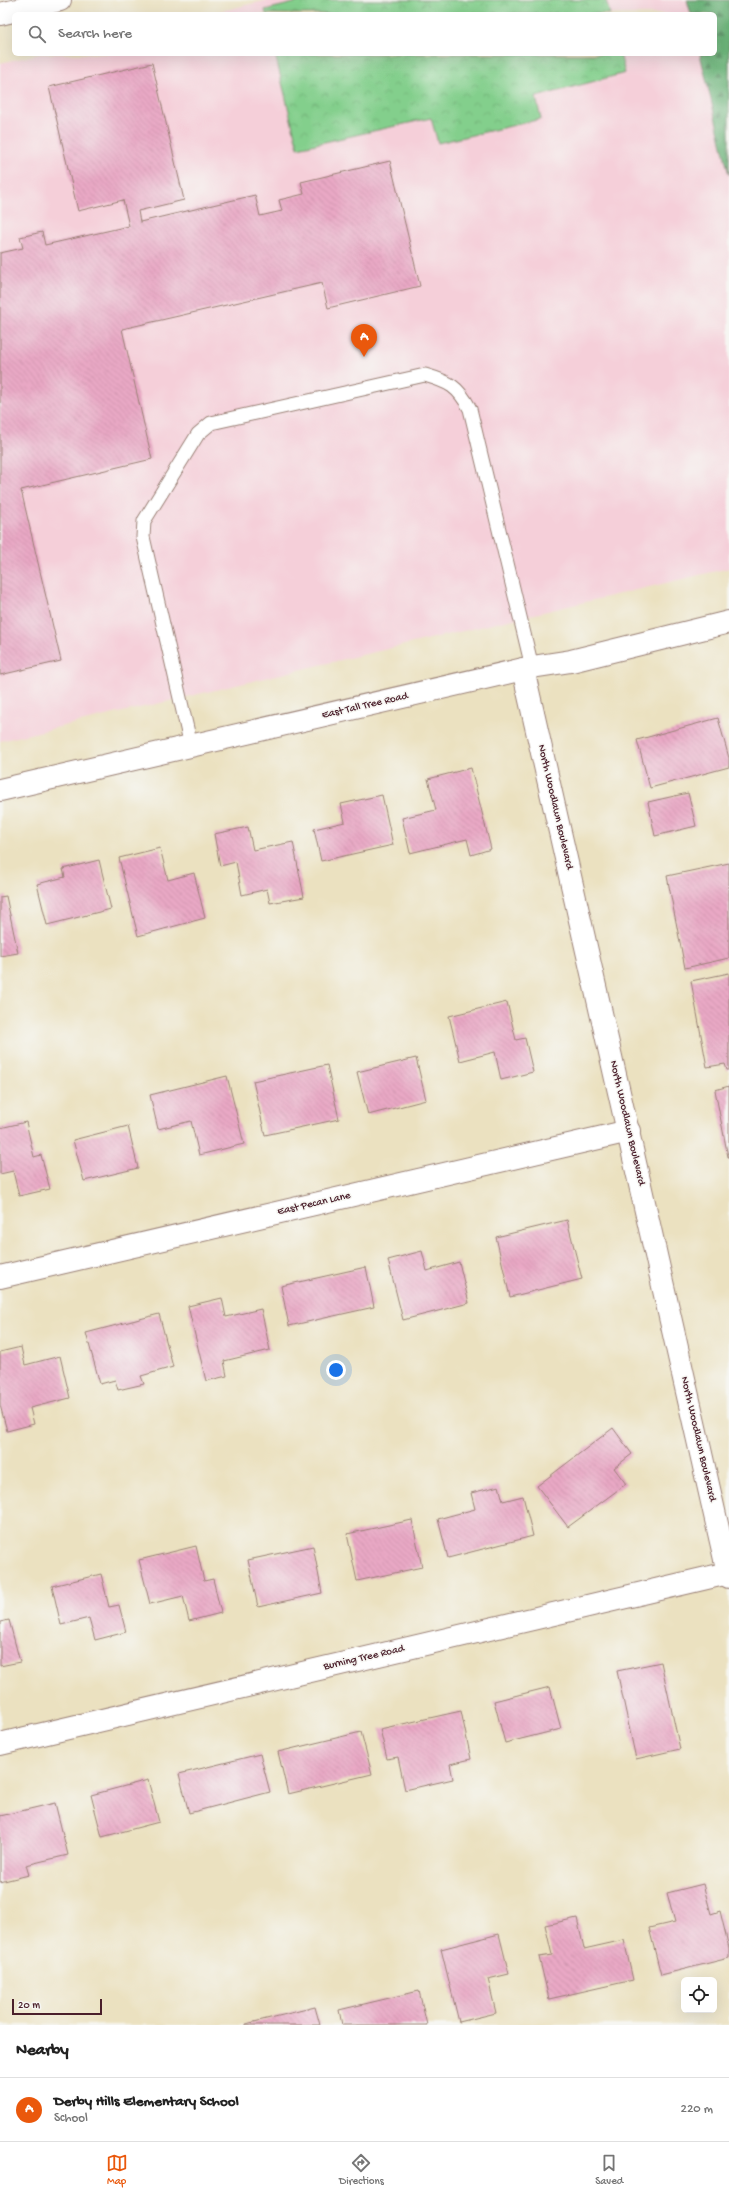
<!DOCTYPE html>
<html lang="en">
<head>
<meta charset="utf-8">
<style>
  :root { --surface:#fff; --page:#f6f6f6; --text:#222; --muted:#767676; --line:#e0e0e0; --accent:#ea580c }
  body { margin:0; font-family:"Gochi Hand",sans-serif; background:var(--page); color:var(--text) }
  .controls { position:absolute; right:12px; bottom:12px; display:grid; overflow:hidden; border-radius:6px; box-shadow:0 4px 16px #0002 }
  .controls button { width:36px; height:36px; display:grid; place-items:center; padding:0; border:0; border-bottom:1px solid var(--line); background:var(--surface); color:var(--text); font:20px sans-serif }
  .scale { position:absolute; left:12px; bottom:10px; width:90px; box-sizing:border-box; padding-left:4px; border:2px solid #4a1f2b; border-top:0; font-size:11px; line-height:14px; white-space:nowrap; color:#4a1f2b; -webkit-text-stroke:3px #f6f6f2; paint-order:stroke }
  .you { position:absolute; left:336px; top:1370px; width:14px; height:14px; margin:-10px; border:3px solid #fff; border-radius:50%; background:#1a73e8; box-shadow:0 0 0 6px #1a73e833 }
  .badge { display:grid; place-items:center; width:26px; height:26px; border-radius:50%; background:var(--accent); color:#fff; font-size:13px; font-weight:700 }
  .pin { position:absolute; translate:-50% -33px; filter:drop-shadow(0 1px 2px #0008) }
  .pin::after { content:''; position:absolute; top:21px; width:14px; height:12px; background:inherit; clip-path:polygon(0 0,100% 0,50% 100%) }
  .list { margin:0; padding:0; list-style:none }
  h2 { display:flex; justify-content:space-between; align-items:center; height:52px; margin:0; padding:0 16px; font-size:17px }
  h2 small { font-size:13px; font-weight:400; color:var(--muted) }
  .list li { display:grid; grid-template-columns:26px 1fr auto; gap:12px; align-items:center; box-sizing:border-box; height:64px; padding:0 16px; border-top:1px solid var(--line) }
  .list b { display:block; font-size:15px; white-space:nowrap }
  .list p { margin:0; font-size:13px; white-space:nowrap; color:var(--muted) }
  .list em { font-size:13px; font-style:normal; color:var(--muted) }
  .icon { flex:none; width:22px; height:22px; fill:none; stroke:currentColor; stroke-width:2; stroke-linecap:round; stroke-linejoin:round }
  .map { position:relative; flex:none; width:729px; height:2025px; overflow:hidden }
  .search { position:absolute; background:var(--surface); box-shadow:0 4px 16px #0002; left:12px; right:12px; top:12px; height:44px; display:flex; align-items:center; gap:10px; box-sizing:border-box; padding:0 14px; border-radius:6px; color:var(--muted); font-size:15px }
  .sheet { height:116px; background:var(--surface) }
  nav { display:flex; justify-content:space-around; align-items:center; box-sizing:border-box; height:56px; border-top:1px solid var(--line); background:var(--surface); font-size:11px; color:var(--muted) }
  nav a { display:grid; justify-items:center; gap:2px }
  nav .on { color:var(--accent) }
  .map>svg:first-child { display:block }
  .built { fill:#f5cfd9 }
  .forest { fill:url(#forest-firs); stroke:#5a6852 }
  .park { fill:url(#park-crowns); stroke:#66775c }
  .building { fill:url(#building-back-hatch) }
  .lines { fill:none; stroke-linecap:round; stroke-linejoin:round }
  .lane-casing { stroke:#9a8076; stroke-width:15 }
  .street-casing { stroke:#9a8076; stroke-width:24 }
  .secondary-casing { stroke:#9a8076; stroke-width:24 }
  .lane { stroke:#fff; stroke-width:13 }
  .street { stroke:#fff; stroke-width:22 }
  .secondary { stroke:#fff; stroke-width:22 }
  .labels { text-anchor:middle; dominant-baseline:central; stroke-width:3; stroke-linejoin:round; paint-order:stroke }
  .street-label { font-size:11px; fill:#4a1f2b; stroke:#f6f6f2 }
</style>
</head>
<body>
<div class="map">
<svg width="729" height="2025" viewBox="0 0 729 2025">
  <defs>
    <pattern id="forest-firs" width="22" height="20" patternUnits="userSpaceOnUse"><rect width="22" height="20" fill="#6ab278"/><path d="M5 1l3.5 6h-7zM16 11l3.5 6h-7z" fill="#599063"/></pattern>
    <pattern id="park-crowns" width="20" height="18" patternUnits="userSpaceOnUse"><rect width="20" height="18" fill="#83cf8c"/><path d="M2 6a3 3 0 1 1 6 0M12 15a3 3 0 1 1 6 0" fill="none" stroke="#73b179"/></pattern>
    <pattern id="building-back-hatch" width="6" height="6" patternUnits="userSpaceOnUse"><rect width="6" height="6" fill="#e9a8c5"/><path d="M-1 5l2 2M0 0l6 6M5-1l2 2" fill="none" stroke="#c990a9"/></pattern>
  </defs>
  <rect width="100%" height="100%" fill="#f6f6f2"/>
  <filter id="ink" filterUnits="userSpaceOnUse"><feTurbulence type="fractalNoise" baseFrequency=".025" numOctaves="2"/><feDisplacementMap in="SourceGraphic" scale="8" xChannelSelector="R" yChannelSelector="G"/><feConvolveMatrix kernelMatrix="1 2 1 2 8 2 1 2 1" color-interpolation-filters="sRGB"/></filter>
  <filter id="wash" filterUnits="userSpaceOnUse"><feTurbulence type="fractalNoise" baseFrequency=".012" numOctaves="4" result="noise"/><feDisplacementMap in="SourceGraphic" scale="16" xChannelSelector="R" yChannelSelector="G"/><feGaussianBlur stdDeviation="0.9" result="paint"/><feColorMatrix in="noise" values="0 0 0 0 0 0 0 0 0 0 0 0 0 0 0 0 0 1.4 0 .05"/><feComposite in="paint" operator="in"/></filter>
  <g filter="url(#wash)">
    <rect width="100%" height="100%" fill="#ebe1c0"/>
    <!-- built -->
    <g class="built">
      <polygon points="268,0 696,0 700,14 209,14"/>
      <polygon points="40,54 709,54 729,145 729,568 0,741 0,63"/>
    </g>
    <!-- forest -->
    <polygon class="forest" points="687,0 729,0 729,175 700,54 715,54 715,14 691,14"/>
    <!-- park -->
    <g class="park">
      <polygon points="306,0 606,0 610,14 266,14 265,10"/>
      <polygon points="275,54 620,54 625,73 536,97 541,119 438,143 431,118 298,148"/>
    </g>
    <g id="blocks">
      <!-- building -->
      <g class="building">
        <polygon points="152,63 184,200 138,211 140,222 255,195 260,216 282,211 279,200 304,194 301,182 390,161 420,286 328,308 322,283 122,329 152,459 21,490 61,661 0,675 0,253 23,248 20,237 42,232 45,245 129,226 123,200 78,211 49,87"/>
        <polygon points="718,718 729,758 729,767 650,788 637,740"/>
        <polygon points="471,768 491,849 471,855 467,839 410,853 402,818 436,810 428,779"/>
        <polygon points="688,793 696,826 655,836 648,802"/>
        <polygon points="382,795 393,845 321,861 314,829 345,822 341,804"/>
        <polygon points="248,827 253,850 293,842 304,897 270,903 267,889 242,895 236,862 220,866 214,834"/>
        <polygon points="160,848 168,880 194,873 205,918 138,936 119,858"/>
        <polygon points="99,860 111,909 47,925 37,884 65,877 63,869"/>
        <polygon points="729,863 729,958 685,968 667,876"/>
        <polygon points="6,896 18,953 0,956 0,897"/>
        <polygon points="729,973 729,1070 727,1070 725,1064 707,1067 691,981"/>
        <polygon points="507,1002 516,1040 525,1038 533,1072 501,1080 495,1052 460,1061 449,1016"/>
        <polygon points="416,1058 426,1100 368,1115 357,1072"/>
        <polygon points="327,1065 339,1119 265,1135 253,1081"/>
        <polygon points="227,1076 244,1144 199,1155 191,1121 158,1129 150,1095"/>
        <polygon points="729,1086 729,1157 728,1157 715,1090"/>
        <polygon points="26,1122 34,1157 41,1155 50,1189 19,1196 13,1171 0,1174 0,1128"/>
        <polygon points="128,1126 138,1168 84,1181 73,1140"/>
        <polygon points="567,1220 582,1279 510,1297 496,1237"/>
        <polygon points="422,1251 427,1271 459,1262 469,1303 403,1320 388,1260"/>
        <polygon points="366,1267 374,1307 289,1326 281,1286"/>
        <polygon points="222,1298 226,1317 261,1309 270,1350 224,1361 227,1376 206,1381 188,1306"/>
        <polygon points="159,1314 173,1367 141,1376 144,1384 118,1390 115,1380 100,1384 86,1333"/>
        <polygon points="21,1347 25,1365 60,1356 70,1398 30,1408 34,1424 7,1431 0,1405 0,1352"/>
        <polygon points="613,1428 632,1454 614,1468 626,1484 568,1527 537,1486"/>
        <polygon points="499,1486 503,1501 523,1496 533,1536 448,1558 438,1519 475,1509 471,1493"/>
        <polygon points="412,1520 422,1567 357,1581 347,1534"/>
        <polygon points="196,1546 204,1581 213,1579 221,1613 189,1621 183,1596 150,1604 139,1560"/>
        <polygon points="313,1546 322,1593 258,1607 248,1560"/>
        <polygon points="101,1574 109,1607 119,1605 126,1632 95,1640 89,1618 61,1625 52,1586"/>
        <polygon points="9,1620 20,1662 0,1666 0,1622"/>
        <polygon points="661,1662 680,1749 636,1759 617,1671"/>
        <polygon points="550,1687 561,1729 505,1743 494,1701"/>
        <polygon points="461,1711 471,1759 450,1764 453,1779 405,1790 398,1757 387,1759 380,1729"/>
        <polygon points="361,1732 372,1774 288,1794 278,1752"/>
        <polygon points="260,1754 270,1792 189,1813 179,1774"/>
        <polygon points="148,1780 159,1822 102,1837 91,1795"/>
        <polygon points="55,1803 68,1855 26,1865 29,1875 0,1882 0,1816"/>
        <polygon points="703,1884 711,1914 720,1911 729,1948 729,1958 661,1975 649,1928 675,1922 667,1893"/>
        <polygon points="577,1918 584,1949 624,1940 633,1980 549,1999 539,1957 552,1955 545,1925"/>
        <polygon points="499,1934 509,1974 488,1979 496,2013 459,2022 441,1949"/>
        <polygon points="419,1991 427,2025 342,2025 339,2010"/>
        <polygon points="315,2007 320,2025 246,2025 246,2024"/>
      </g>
    </g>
  </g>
  <g filter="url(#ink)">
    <use href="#blocks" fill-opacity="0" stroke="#9a8076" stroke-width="1"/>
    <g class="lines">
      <!-- lane casing -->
      <g class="lane-casing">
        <path id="lane" d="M191 746 143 537 144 521 198 434 211 423 425 375C449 382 458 386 470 409L532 667"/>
      </g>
      <!-- street casing -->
      <g class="street-casing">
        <g id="street">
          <polyline points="0,14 60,0"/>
          <polyline points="0,1277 629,1131"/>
          <polyline points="0,1744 728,1573"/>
        </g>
      </g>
      <!-- secondary casing -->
      <g class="secondary-casing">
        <g id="secondary">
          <polyline points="523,669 729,1577"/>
          <polyline points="0,790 532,667 571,661 729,622"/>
        </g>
      </g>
      <!-- lane -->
      <use href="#lane" class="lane"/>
      <!-- street -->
      <use href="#street" class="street"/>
      <!-- secondary -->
      <use href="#secondary" class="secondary"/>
    </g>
  </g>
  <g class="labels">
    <!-- street labels -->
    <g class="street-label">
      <text transform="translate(365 706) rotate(-13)">East Tall Tree Road</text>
      <text transform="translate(555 807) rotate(77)">North Woodlawn Boulevard</text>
      <text transform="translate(627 1123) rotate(77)">North Woodlawn Boulevard</text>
      <text transform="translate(314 1204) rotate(-13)">East Pecan Lane</text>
      <text transform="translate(698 1439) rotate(77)">North Woodlawn Boulevard</text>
      <text transform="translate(364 1658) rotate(-13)">Burning Tree Road</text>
    </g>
  </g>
</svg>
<div class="controls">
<button><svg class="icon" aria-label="locate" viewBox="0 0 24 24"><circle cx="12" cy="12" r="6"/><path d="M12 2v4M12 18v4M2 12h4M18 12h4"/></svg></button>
</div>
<div class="scale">20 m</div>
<div class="you"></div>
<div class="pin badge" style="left:364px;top:357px">A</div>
<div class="search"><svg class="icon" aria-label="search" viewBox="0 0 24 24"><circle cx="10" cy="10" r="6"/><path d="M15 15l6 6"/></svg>Search here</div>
</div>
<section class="sheet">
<h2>Nearby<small></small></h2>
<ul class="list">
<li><span class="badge">A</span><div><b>Derby Hills Elementary School</b><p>School</p></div><em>220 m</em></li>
</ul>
</section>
<nav>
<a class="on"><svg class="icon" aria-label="map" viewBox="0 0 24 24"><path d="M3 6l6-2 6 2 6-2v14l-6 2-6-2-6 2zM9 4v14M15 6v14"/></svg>Map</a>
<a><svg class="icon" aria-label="directions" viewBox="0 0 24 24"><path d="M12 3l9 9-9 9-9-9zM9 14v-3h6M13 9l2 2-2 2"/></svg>Directions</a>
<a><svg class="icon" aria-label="saved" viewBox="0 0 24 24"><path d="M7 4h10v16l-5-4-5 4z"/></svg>Saved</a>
</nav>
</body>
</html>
